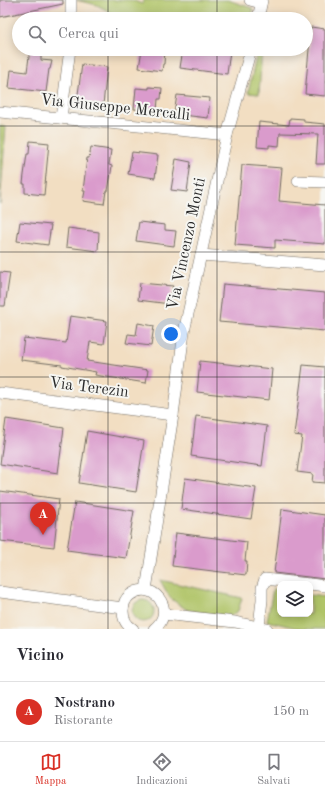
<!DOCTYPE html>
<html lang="it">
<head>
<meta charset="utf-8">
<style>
  :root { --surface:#fff; --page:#f7f7f7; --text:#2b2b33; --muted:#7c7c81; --line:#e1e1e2; --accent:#d93025 }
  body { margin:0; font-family:"Old Standard TT",serif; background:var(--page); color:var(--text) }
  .controls { position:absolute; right:12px; bottom:12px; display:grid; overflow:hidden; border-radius:8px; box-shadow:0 2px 10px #0003 }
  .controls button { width:36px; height:36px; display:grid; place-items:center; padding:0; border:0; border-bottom:1px solid var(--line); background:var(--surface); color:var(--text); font:20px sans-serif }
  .you { position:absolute; left:171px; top:334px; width:14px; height:14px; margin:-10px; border:3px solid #fff; border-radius:50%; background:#1a73e8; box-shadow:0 0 0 6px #1a73e833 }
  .badge { display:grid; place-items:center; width:26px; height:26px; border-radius:50%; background:var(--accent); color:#fff; font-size:13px; font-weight:700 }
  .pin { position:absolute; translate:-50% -33px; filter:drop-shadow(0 1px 2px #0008) }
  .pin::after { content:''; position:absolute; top:21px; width:14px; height:12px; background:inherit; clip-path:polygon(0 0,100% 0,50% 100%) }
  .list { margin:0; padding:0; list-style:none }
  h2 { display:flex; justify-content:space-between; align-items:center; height:52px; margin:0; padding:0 16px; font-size:17px }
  h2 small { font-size:13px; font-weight:400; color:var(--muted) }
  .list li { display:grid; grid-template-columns:26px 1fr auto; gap:12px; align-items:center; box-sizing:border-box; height:60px; padding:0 16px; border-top:1px solid var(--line) }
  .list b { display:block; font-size:15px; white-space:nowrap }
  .list p { margin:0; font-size:13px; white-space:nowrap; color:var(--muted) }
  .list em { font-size:13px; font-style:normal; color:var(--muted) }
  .icon { flex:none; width:22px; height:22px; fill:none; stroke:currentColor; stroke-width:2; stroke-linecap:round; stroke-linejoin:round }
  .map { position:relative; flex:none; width:325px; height:629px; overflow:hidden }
  .search { position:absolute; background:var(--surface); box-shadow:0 2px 10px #0003; left:12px; right:12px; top:12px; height:44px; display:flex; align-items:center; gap:10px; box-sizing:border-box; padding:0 14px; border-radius:22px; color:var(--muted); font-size:15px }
  .sheet { height:112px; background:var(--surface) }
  nav { display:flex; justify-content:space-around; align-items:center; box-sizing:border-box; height:56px; border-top:1px solid var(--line); background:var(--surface); font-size:11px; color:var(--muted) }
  nav a { display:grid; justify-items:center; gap:2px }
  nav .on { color:var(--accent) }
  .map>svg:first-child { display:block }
  .green { fill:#b0c468; stroke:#6e784a }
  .building { fill:#da9bcc }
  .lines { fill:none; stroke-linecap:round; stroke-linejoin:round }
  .minor-casing { stroke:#716a60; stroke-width:12 }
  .minor { stroke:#fff; stroke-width:11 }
  .grid { fill:none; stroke:#2b2b2b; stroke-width:1; stroke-opacity:0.55 }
  .labels { text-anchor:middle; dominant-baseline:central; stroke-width:4; stroke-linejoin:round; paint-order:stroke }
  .street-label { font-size:16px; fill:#2b2b2b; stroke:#f6f6f2 }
</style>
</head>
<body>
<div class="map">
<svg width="325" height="629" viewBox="0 0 325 629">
  <rect width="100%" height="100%" fill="#f6f6f2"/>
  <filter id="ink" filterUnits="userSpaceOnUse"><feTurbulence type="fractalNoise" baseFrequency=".025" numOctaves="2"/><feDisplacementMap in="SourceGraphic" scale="8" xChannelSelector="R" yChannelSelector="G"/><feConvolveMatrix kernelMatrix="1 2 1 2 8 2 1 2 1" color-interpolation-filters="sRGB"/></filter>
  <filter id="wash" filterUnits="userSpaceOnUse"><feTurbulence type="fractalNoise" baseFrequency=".012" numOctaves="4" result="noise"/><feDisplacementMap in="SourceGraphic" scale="16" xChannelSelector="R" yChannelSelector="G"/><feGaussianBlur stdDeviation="0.9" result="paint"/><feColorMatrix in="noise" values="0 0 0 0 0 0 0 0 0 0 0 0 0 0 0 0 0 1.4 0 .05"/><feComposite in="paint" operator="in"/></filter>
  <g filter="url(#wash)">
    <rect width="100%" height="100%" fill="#f2dec2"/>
    <!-- green -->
    <g class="green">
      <polygon points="76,0 132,0 142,4 144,0 228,0 252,8 253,11 251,19 123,19 97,5"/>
      <polygon points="258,49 262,49 259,94 248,93"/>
      <polygon points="0,126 6,127 0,204"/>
      <polygon points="160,580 242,598 238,611 229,617 187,610 170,598"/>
      <polygon points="273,589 280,590 280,614 310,614 310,595 325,597 325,629 301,629 267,621"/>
      <circle cx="143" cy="611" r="11"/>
    </g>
    <g id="blocks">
      <!-- building -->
      <g class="building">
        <polygon points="0,0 63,0 63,4 0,17"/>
        <polygon points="311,27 325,29 325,96 305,94"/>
        <polygon points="30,49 41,49 41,60 52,61 50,69 49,69 46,92 9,88 11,70 27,72"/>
        <polygon points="142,49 165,49 164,64 163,64 162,71 139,68"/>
        <polygon points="183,49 216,49 230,51 227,74 180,68"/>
        <polygon points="82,64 107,67 103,105 77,102"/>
        <polygon points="149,87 162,88 161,99 158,99 157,111 134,109 136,88 149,89"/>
        <polygon points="177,95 210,98 208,118 174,114"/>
        <polygon points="290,118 304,119 304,122 325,124 325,164 316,164 318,134 280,133 279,146 269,145 269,148 257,147 259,122 289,125"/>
        <polygon points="30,141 49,143 44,195 25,193 25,184 23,184 24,175 27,154 29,154"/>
        <polygon points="91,147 111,150 109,165 112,166 108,191 106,191 104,204 83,201 85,191 83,191 87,158 89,158"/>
        <polygon points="132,152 158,155 155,178 128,174"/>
        <polygon points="176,159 191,162 187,192 171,190"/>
        <polygon points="242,165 282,168 279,201 325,205 325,244 275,240 275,248 235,245"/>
        <polygon points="20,222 51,225 48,245 17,241"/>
        <polygon points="139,222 165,225 165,230 176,231 174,246 136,241"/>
        <polygon points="68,228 99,232 98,251 66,247"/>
        <polygon points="0,272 10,273 5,306 0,306"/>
        <polygon points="140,283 173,286 170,304 138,300"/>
        <polygon points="223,284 325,293 325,331 219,322"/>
        <polygon points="70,316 107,321 104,344 90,342 87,361 148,370 146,383 95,375 96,372 62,366 62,365 21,360 24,338 66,343"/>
        <polygon points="138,323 154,326 151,346 126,343 128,334 136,335"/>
        <polygon points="200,361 272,369 269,400 197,392"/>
        <polygon points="303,365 325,367 325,483 312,482 313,474 297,472 302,436 294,435"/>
        <polygon points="196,416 267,426 262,466 191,456"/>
        <polygon points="6,419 64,428 58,473 0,464"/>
        <polygon points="87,431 144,441 136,492 79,483"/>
        <polygon points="185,478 256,488 251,519 181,509"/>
        <polygon points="0,491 59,499 54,547 0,541"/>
        <polygon points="75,502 134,511 126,558 67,550"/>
        <polygon points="282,509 325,515 325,579 274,573"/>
        <polygon points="176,533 247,542 245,561 247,561 246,575 172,566"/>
      </g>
    </g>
  </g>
  <g filter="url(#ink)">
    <use href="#blocks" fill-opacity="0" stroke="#716a60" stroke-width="1"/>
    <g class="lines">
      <!-- minor casing -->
      <g class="minor-casing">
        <g id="minor">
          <polyline points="71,0 71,19"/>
          <polyline points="250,0 261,3"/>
          <polyline points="258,19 262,0"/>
          <polyline points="0,112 227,135"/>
          <polyline points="61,118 70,49"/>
          <polyline points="298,181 325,182"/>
          <polyline points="201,255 325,265"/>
          <polyline points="0,393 173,415"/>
          <polyline points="310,584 325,586"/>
          <polyline points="146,590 173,415 184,332 227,135 251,49"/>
          <polyline points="0,592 123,608"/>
          <polyline points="164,614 235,622 267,629"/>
          <polyline points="259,626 262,600 262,588 265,579 309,584"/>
          <path d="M133 629C126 625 123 619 123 611 123 605 125 599 130 595 152 578 178 610 154 629"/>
        </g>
      </g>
      <!-- minor -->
      <use href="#minor" class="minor"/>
    </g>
  </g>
  <!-- grid -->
  <path class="grid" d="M108 0V19M217 0V19M108 49V629M217 49V629M0 126H325M0 252H325M0 377H325M0 503H325"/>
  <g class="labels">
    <!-- street labels -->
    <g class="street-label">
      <text transform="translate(115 108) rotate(6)">Via Giuseppe Mercalli</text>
      <text transform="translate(187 244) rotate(-78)">Via Vincenzo Monti</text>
      <text transform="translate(89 388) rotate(7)">Via Terezin</text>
    </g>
  </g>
</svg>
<div class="controls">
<button><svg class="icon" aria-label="layers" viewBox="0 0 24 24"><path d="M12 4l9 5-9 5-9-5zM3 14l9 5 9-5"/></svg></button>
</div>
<div class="you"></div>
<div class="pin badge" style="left:43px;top:535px">A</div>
<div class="search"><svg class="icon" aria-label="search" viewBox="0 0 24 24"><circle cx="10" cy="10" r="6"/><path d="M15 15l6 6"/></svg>Cerca qui</div>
</div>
<section class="sheet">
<h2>Vicino<small></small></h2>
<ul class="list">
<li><span class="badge">A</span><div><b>Nostrano</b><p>Ristorante</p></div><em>150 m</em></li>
</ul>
</section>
<nav>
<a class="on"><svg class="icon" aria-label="map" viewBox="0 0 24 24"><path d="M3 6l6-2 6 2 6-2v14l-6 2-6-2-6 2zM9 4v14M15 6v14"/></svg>Mappa</a>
<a><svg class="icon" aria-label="directions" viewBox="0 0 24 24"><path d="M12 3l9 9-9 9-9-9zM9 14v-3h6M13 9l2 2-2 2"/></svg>Indicazioni</a>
<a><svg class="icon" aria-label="saved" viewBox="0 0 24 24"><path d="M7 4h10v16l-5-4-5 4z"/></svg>Salvati</a>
</nav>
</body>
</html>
